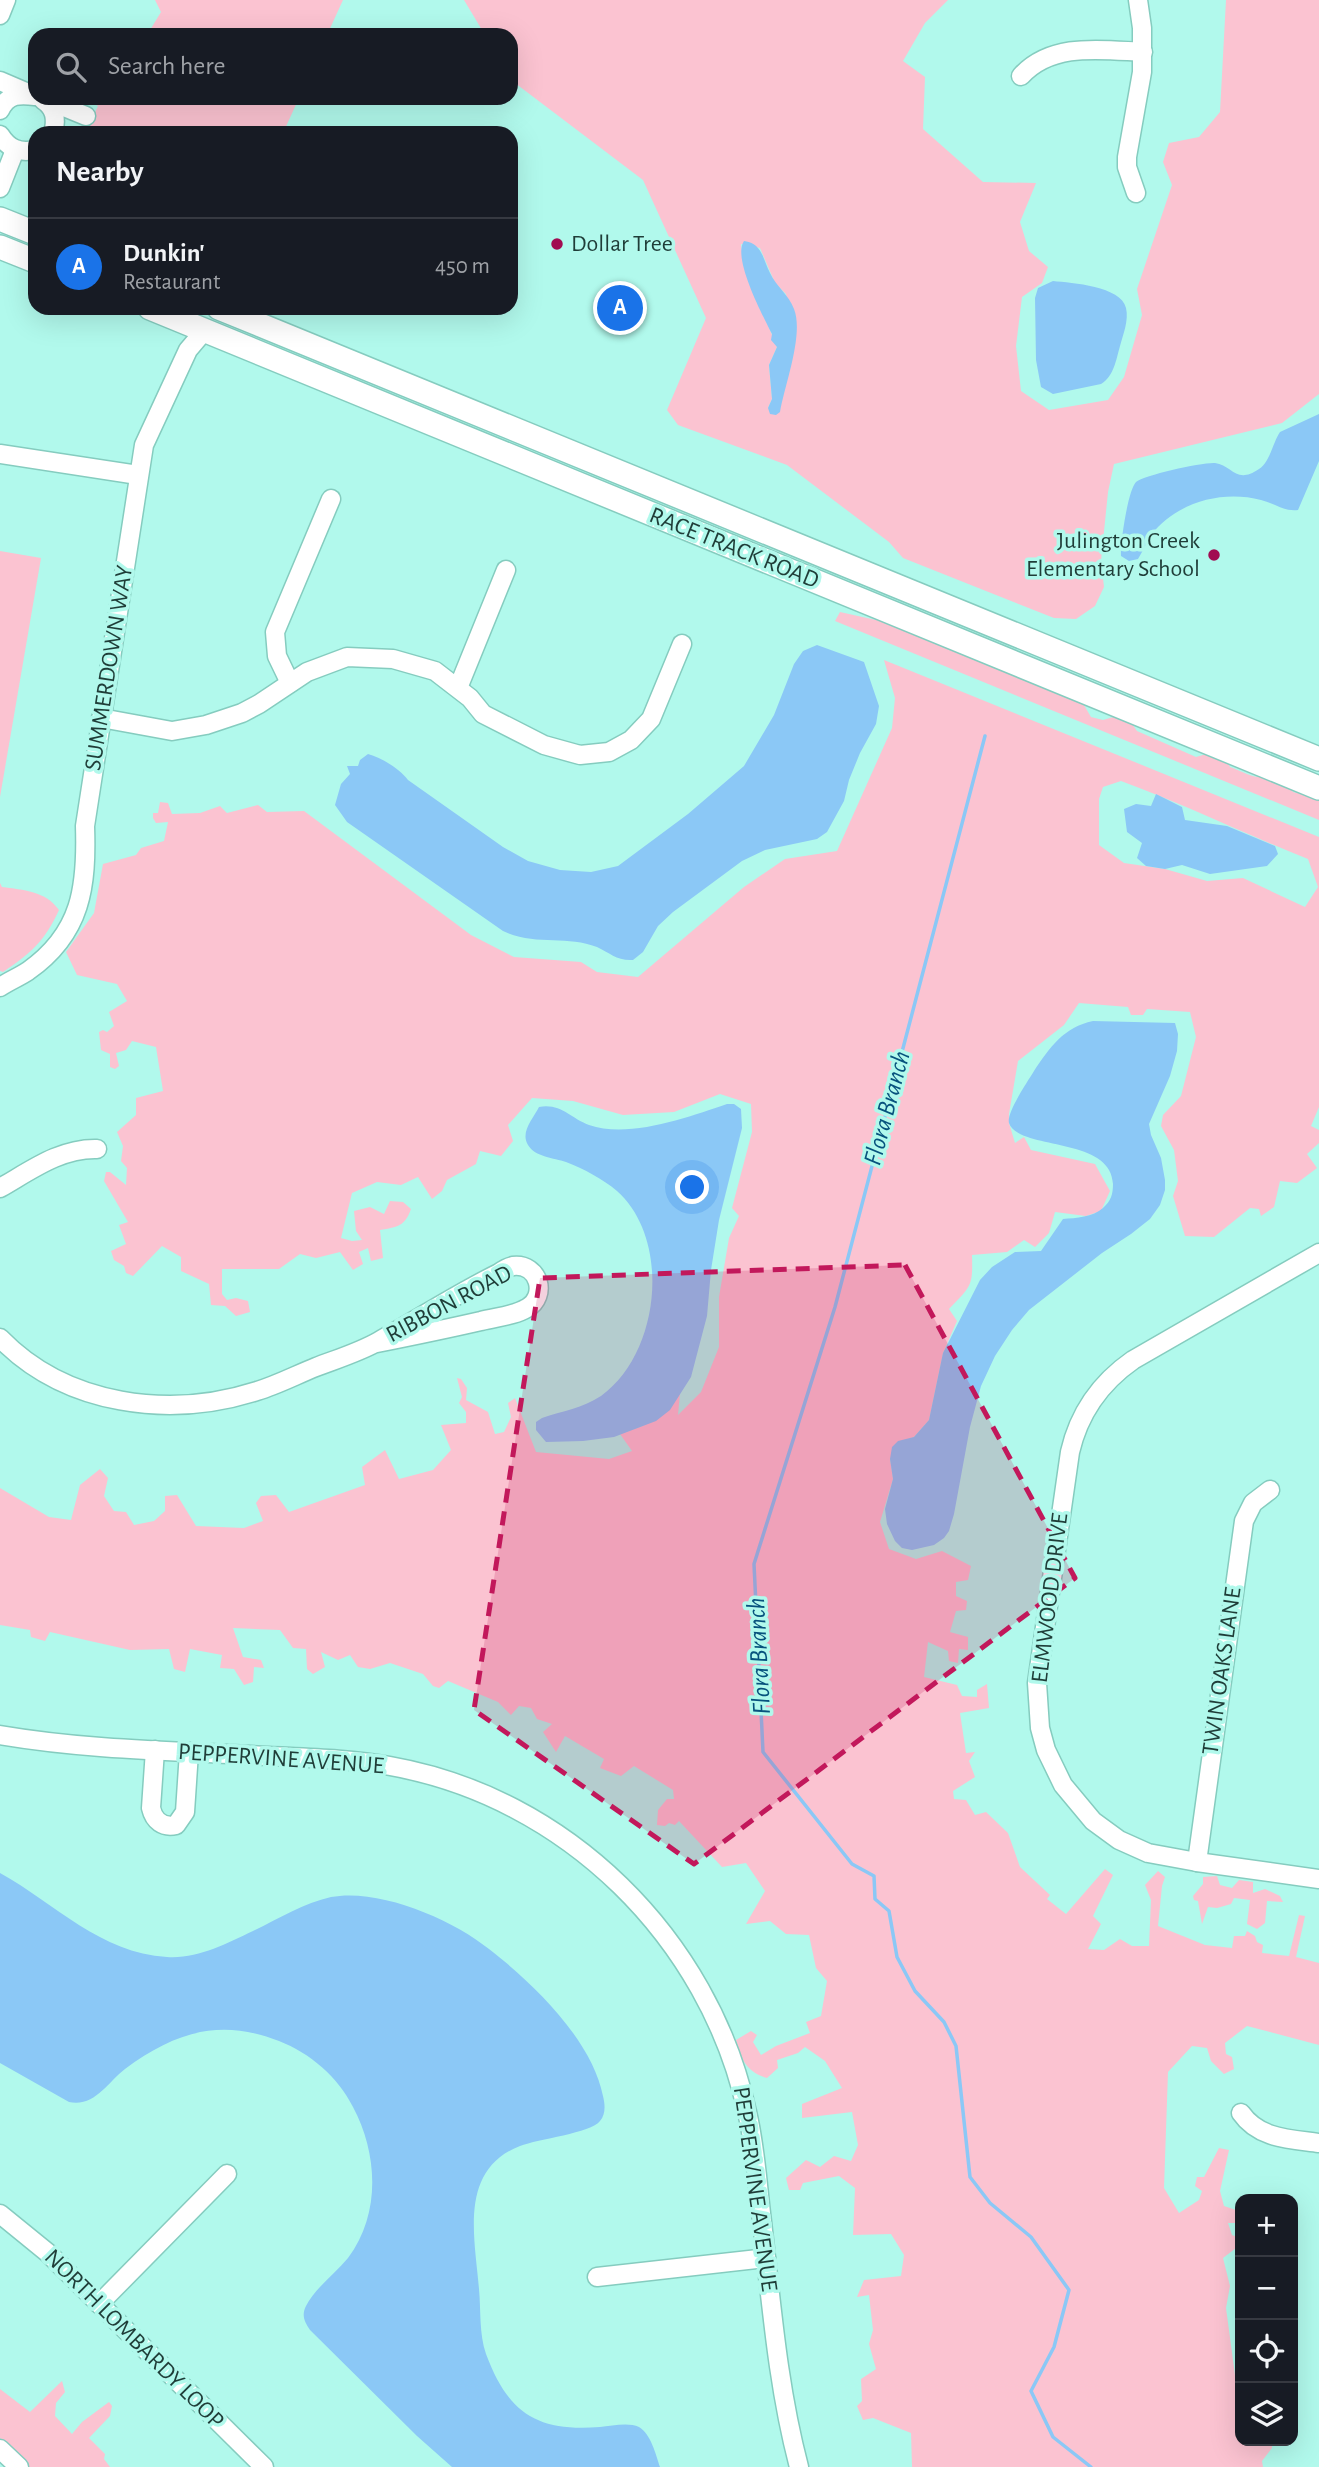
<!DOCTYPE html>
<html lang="en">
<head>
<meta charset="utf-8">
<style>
  :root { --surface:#171b24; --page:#20242c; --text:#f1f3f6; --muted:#9ea1a6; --line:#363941; --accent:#1a73e8 }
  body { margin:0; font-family:"Alegreya Sans",sans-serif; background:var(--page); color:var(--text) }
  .controls { position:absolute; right:21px; bottom:21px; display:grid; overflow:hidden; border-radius:14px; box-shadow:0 7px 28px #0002 }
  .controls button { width:63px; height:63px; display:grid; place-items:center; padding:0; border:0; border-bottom:2px solid var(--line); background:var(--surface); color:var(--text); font:35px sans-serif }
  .you { position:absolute; left:693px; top:1188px; width:24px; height:24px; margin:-18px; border:5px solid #fff; border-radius:50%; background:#1a73e8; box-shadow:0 0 0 10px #1a73e833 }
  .badge { display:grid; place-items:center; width:46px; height:46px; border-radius:50%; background:var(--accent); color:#fff; font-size:23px; font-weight:700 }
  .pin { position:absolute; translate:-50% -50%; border:4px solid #fff; box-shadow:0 2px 7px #0006 }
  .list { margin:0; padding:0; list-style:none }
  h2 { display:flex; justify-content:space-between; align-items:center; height:91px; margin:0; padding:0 28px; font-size:30px }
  h2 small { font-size:23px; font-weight:400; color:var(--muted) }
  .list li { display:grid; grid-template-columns:46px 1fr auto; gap:21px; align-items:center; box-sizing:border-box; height:98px; padding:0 28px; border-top:2px solid var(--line) }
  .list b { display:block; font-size:26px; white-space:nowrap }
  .list p { margin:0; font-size:23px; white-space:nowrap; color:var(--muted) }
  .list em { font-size:23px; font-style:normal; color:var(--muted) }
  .icon { flex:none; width:38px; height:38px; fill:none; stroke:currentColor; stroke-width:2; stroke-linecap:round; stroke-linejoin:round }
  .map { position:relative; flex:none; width:1319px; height:2467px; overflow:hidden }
  .search { position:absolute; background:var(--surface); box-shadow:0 7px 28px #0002; left:28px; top:28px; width:490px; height:77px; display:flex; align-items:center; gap:18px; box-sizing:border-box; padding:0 24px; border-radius:21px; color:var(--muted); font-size:26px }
  .panel { position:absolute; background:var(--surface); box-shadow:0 7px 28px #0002; left:28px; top:126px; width:490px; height:189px; border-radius:21px }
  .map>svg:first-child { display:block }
  .green { fill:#fbc3d1; fill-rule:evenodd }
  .water { fill:#8bc8f6 }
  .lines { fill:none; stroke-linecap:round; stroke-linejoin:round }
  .stream { stroke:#8bc8f6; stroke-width:3.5 }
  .minor-casing { stroke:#85ccbf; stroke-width:21 }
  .major-casing { stroke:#85ccbf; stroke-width:26 }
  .minor { stroke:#fff; stroke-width:18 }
  .major { stroke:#fff; stroke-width:23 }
  .marked { fill:#c2185b; fill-opacity:0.2; stroke:#c2185b; stroke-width:5; stroke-dasharray:14 9; stroke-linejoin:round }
  .poi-dot { fill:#a10c51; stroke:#b1f9ec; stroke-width:2.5 }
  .labels { text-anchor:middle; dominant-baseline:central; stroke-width:7; stroke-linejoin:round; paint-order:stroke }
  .poi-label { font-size:24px; fill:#1f3d38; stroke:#b1f9ec; text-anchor:start }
  .street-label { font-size:24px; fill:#1f3d38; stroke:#b1f9ec }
  .water-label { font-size:26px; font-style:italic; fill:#07527d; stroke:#b1f9ec }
</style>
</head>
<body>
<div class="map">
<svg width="1319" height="2467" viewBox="0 0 1319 2467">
  <rect width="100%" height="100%" fill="#b1f9ec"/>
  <!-- green -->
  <g class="green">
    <polygon points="155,0 343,0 327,35 147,35 161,12"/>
    <path d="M464 0H948L925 23 903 61 925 77 923 129 983 182 1036 183 1020 222 1029 251 1048 267 1042 283 1022 297 1016 346 1021 391 1049 410 1108 400 1124 377 1142 315 1137 289 1172 185 1163 162 1169 143 1199 137 1220 112 1226 0H1319V394L1282 423 1114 464 1108 492 1101 561 1104 587 1095 606 1076 619 1054 618 903 558 889 542 787 465 678 425 667 410 706 318 643 180 511 80V35H485ZM741 244 760 248 775 283 786 294 792 356 784 391 768 408 772 399 769 365 777 347 744 267Z"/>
    <polygon points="83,98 299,98 283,133 70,133 71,131 89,125 98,106"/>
    <polygon points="0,551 41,558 0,797"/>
    <path d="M840 612 903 626 1081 700 1091 717 1103 720 1117 716 1130 721 1137 731 1196 757 1210 753 1225 757 1230 767C1239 770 1249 776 1258 777 1275 779 1283 773 1293 792L1319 798V820L835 621Z"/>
    <path d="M884 660 1319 837V1107L1311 1126 1319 1130V1143L1307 1154 1317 1168 1297 1183 1280 1181 1274 1207 1261 1216 1259 1209 1250 1208 1214 1237 1185 1236 1173 1196 1178 1181 1174 1150 1161 1126 1163 1115 1181 1096 1196 1037 1190 1012 1147 1009 1143 1015H1131L1128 1007 1079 1003 1064 1025 1018 1061 1009 1114V1123L1015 1143 1024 1137 1031 1150 1095 1164 1110 1191 1101 1211 1086 1216 1055 1212 1049 1233 1035 1247 1024 1240 1007 1252 972 1255C973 1287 971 1286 949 1309L957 1321 943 1353 929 1420 914 1437 906 1440 890 1459 893 1479 880 1522 889 1549 916 1559 942 1551 971 1566 968 1580 956 1582V1596L967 1601 966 1610 956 1611 950 1632 968 1637V1650L959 1649 958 1663 949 1661 948 1651 928 1642 924 1677 957 1685 962 1696 977 1697V1690L987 1684 989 1708 960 1713 966 1753 975 1752 969 1761 975 1777 953 1791 954 1799 966 1800 975 1815 986 1812 1008 1833 1020 1867 1050 1895 1047 1899 1066 1914 1105 1869 1113 1875 1093 1916 1101 1924 1088 1949 1104 1950 1120 1939 1132 1946H1149L1151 1900 1145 1885 1158 1871 1165 1877 1162 1886 1158 1926 1205 1945 1232 1948 1234 1936H1245L1247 1931 1255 1936 1257 1942 1263 1945 1262 1953 1289 1956 1299 1915 1305 1916 1296 1957 1319 1963V2045L1247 2026 1225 2043 1226 2054 1232 2057 1234 2069 1224 2074 1211 2061 1207 2048 1192 2046 1168 2072 1164 2188 1179 2213 1199 2200 1202 2191 1195 2186 1197 2177H1204L1219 2148 1229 2150 1220 2191 1224 2206 1236 2210 1238 2223H1228L1232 2235 1240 2238V2245L1223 2258 1230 2286 1226 2308 1235 2375 1240 2376V2441H1272V2448L1262 2461 1263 2467H912L911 2433 873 2418 863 2420 857 2406 862 2401 861 2379 876 2369 869 2344 873 2330 869 2295 857 2297 864 2280 901 2276 904 2255 891 2234 853 2235 855 2188 839 2176 803 2183 800 2190H789L786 2178 806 2160 820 2167 834 2156 851 2161 858 2145 852 2112 802 2118V2104L842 2088 825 2061 805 2047 798 2053 777 2060 778 2068 767 2078C747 2072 741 2060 736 2040L751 2031 757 2035 753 2042 761 2055 776 2046 810 2033 806 2022 821 2016 827 1981 816 1968 809 1935 786 1934 770 1921 746 1924 765 1891 746 1863 722 1867 679 1821 675 1825 669 1823 665 1826 657 1825 658 1810 667 1799H674L673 1790 634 1766 621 1776 600 1768 604 1759 565 1736 556 1752 543 1732 552 1724 537 1719 531 1708 519 1706 511 1715 498 1702 448 1681 439 1688 433 1686 423 1674 390 1663 370 1669 358 1667 350 1655 338 1660 321 1652 325 1667 313 1674 307 1669 306 1649 293 1648 280 1630 233 1628 243 1657 261 1660 264 1668 254 1667 253 1682 244 1685 234 1669 220 1668 222 1655 190 1649 185 1672 174 1669 169 1649 130 1650 50 1632 45 1641 31 1637 30 1630 0 1625V1488L49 1517 71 1520 80 1485 100 1469 108 1478 104 1496 114 1511 126 1512 134 1525 154 1521 165 1511V1496L177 1495 196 1526 244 1528 263 1521 256 1503 261 1496 276 1495 289 1512 365 1485 362 1467 385 1450 399 1479 433 1470 451 1450 441 1425 466 1423V1412L459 1403 462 1397 457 1378 461 1379 467 1388 466 1400 488 1412 495 1434 504 1432 511 1417 508 1403 515 1398 536 1452 609 1459 632 1451 620 1434C649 1424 664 1420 680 1393L678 1415 701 1392 719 1347V1297L729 1238 739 1216 732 1208 752 1132 751 1104 720 1094 674 1112 623 1115 573 1101 532 1098 508 1125 513 1141 501 1156 480 1151 476 1164 447 1180 442 1191 432 1199 418 1177 401 1185 377 1182 352 1193 341 1238 352 1241 362 1240 356 1231 354 1211 370 1207 384 1214 390 1201 403 1202 411 1209C405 1226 398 1227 380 1230L383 1258 371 1261 368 1248 359 1252 363 1264 353 1270 340 1252 316 1258 300 1254 279 1269H222V1294L227 1300 236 1298 248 1301 250 1312 236 1316 225 1306 211 1305 209 1284 181 1271V1257L162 1246 133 1276 126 1273 124 1266 114 1260 111 1251 126 1244 119 1225 128 1222 104 1181 106 1172H110L126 1185 127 1168 121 1161 123 1146 117 1132 136 1115V1098L163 1091 156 1047 132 1041 126 1050 116 1053 119 1066 115 1069 110 1067V1054L101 1050 99 1032 103 1030 107 1032 114 1026 109 1012 127 1001 117 984 77 975 66 952 94 913 103 864 136 855 141 848 164 841 168 822 156 823 153 818V813H158L160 802 168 803 172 814 200 813 220 806 227 813 258 805 267 812 304 811 471 935 514 957 581 962 597 972 638 977 744 887 785 859 837 851 892 728 895 698ZM1121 781C1184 804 1245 834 1308 859L1318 887 1305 907 1243 878 1207 881 1165 869 1124 863 1099 845V799L1103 787Z"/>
    <path d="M0 883 2 887C23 890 46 891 59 910 45 941 31 953 3 972L0 971Z"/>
    <polygon points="1217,1876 1220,1885 1232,1888 1239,1880 1253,1882 1253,1893 1265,1889 1280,1896 1283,1902 1267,1901 1265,1923 1257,1929 1247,1924 1250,1900 1234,1898 1231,1904 1217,1908 1208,1907 1202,1924 1198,1901 1194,1900 1193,1896 1203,1884 1203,1877"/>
    <polygon points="62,2381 65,2392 56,2403 55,2416 72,2434 82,2422 109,2402 112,2406 110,2416 89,2438 105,2454 104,2459 110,2467 29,2467 0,2438 0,2389 30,2412"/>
  </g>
  <!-- water -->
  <g class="water">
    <path d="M744 241C762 243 763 259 770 273 776 286 789 295 794 309 804 334 785 384 780 412L776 415 770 414 768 408 772 399 769 365 777 347 771 340 772 334C763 316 732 258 744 241Z"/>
    <path d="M1053 281C1072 283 1121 286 1126 308 1129 320 1123 335 1120 346 1116 360 1114 376 1101 384L1053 394 1041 387 1036 360 1035 298 1038 288Z"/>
    <path d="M1319 414V461L1298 510C1285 512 1274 503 1261 500 1222 490 1177 502 1151 535 1146 543 1143 551 1138 559L1129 561 1121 556C1120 544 1128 490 1136 482 1144 475 1203 462 1215 463 1232 465 1236 485 1259 469 1270 462 1273 442 1280 432Z"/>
    <path d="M817 645 864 662 879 706 876 724 860 753 849 780 844 801 827 832 817 839 765 850 742 861 673 912 658 926 643 952 633 960C617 961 610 953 597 947 567 935 535 946 503 931L347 822 335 805 341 784 350 774 347 766H358L360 760 368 754C382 758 400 769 408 780L503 847 528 861 560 870 591 872 618 866 688 814 744 766 774 715 794 664 803 651Z"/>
    <polygon points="1156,794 1182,807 1185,820 1227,826 1275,846 1278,854 1267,866 1210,874 1182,865 1165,869 1146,866 1137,858 1142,843 1127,832 1124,809 1136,804 1151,806"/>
    <path d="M1093 1021 1175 1023 1178 1034 1177 1051 1170 1076 1149 1124 1151 1135 1161 1158 1165 1180V1190L1160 1205 1150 1219 1131 1234 1102 1253 1029 1310 1012 1330 995 1356 981 1386 970 1427 954 1514 949 1531 944 1538 934 1545 912 1550 902 1548 895 1541 887 1524 885 1509 893 1479 890 1459 892 1447 898 1441 914 1437 929 1420 943 1353 980 1280 992 1267 1015 1252 1041 1251 1063 1219C1076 1218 1093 1217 1103 1208 1111 1201 1113 1194 1113 1184 1111 1136 1019 1151 1009 1123 1006 1113 1028 1081 1034 1071 1050 1047 1064 1027 1093 1021Z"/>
    <path d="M727 1104H734L741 1109 742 1128 719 1220 711 1270 707 1316 691 1377 670 1410 656 1421 614 1437 583 1441 546 1442 536 1430V1422L542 1418C562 1411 583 1408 601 1396 660 1354 672 1240 617 1191 603 1179 584 1169 566 1162 554 1158 535 1157 528 1145 520 1132 533 1119 539 1107 561 1103 570 1118 589 1125 629 1139 689 1117 727 1104Z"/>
    <path d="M0 1873C56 1904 100 1953 167 1957 198 1959 225 1944 253 1931 278 1919 304 1903 331 1897 379 1888 452 1919 489 1949 533 1983 592 2040 603 2096 605 2104 606 2114 600 2121 591 2133 538 2139 520 2146 458 2170 475 2238 479 2289 481 2310 479 2334 486 2354 508 2413 537 2432 600 2427 612 2426 628 2422 639 2427 651 2434 656 2455 660 2467H452L417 2436 310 2330C305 2322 301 2316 306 2306 315 2288 335 2274 348 2258 381 2214 378 2154 353 2107 338 2077 310 2053 279 2041 220 2018 175 2032 125 2069 107 2083 95 2107 69 2102L0 2063Z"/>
  </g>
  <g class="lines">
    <!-- stream -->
    <polyline class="stream" points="985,736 835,1307 754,1564 763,1752 852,1864 874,1876 875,1899 889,1911 897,1957 915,1991 944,2022 956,2046 970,2177 990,2203 1031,2237 1069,2290 1054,2347 1031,2391 1053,2437 1091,2467"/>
    <!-- minor casing -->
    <g class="minor-casing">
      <g id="minor">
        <polyline points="0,15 6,0"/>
        <path d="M1021 76C1052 42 1101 50 1143 52"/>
        <polyline points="0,81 28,93"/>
        <polyline points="42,98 86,116"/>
        <path d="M43 100C55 108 57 119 53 133"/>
        <path d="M0 110C8 94 19 94 35 96"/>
        <path d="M0 135C9 149 19 153 35 150"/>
        <polyline points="0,188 15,150"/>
        <polyline points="1136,193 1127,167 1127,157 1142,72 1142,28 1138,0"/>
        <polyline points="0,454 138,475"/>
        <polyline points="290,683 277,656 275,632 331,499"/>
        <polyline points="458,688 506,570"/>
        <polyline points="101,718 172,731 206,725 242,713 259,704 307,672 347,657 393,659 435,671 470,698 483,714 544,745 580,755 609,752 631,740 651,719 682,644"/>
        <path d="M0 987C9 981 19 977 28 971 82 933 87 886 85 826L144 445 188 350 205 330"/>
        <path d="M0 1188C30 1171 60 1148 97 1149"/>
        <path d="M1319 1253 1133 1360C1100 1383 1079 1413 1070 1452L1037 1683 1040 1728 1046 1750 1063 1785 1093 1821 1119 1840 1148 1853 1197 1862 1319 1879"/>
        <path d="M0 1338C66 1406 170 1419 257 1391 277 1385 296 1375 316 1367 337 1359 360 1352 379 1341 420 1318 458 1293 499 1273 503 1270 509 1267 513 1266 539 1263 548 1296 527 1308 514 1316 496 1317 481 1321 446 1329 412 1336 377 1343"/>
        <path d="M0 1735C88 1750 180 1751 269 1756 309 1758 350 1759 390 1766 566 1797 709 1938 747 2112 755 2145 757 2179 761 2213 771 2298 777 2384 799 2467"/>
        <path d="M155 1750 151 1808C154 1821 163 1828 176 1825L185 1812 189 1752"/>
        <polyline points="1197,1862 1244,1521 1253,1503 1270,1490"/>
        <path d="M1241 2113C1259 2139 1290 2139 1319 2143"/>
        <polyline points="0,2214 48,2253 264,2467"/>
        <polyline points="597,2277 766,2258"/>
        <polyline points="99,2304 227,2174"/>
        <polyline points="0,2449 19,2467"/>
      </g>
    </g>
    <!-- major casing -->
    <g class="major-casing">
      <g id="major">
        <polyline points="0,219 35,233"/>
        <polyline points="0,247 35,261"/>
        <polyline points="150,308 1319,788"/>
        <polyline points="219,308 1319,759"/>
      </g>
    </g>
    <!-- minor -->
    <use href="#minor" class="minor"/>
    <!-- major -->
    <use href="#major" class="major"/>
  </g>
  <!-- marked area -->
  <path class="marked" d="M905 1265 1075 1578 694 1864 474 1710 540 1278Z"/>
  <!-- markers -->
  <g class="poi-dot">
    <circle cx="557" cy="244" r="7"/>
    <circle cx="1214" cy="555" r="7"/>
  </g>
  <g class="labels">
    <!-- poi labels -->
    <g class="poi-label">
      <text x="571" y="244">Dollar Tree</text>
      <text x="1200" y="541" text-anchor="end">Julington Creek<tspan x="1200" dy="28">Elementary School</tspan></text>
    </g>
    <!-- street labels -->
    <g class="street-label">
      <text transform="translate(734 548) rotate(22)">RACE TRACK ROAD</text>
      <text transform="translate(109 668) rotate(-81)">SUMMERDOWN WAY</text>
      <text transform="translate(449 1304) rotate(-28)">RIBBON ROAD</text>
      <text transform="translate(1050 1598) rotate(-83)">ELMWOOD DRIVE</text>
      <text transform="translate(1222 1671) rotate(-82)">TWIN OAKS LANE</text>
      <text transform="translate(281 1759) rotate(4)">PEPPERVINE AVENUE</text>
      <text transform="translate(755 2189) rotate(82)">PEPPERVINE AVENUE</text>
      <text transform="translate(134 2339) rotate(45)">NORTH LOMBARDY LOOP</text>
    </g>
    <!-- water labels -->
    <g class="water-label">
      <text transform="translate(887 1108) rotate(-75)">Flora Branch</text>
      <text transform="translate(759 1656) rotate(-93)">Flora Branch</text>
    </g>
  </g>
</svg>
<div class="controls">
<button>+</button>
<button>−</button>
<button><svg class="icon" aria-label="locate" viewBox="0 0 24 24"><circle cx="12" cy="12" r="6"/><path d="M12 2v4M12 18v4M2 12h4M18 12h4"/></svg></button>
<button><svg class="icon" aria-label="layers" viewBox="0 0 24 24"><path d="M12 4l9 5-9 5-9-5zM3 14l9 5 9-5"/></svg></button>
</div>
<div class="you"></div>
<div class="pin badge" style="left:620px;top:308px">A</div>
<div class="search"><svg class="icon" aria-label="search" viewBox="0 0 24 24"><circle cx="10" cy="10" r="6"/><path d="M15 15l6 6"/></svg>Search here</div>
<section class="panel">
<h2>Nearby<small></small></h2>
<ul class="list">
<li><span class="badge">A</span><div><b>Dunkin'</b><p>Restaurant</p></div><em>450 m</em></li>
</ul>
</section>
</div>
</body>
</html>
